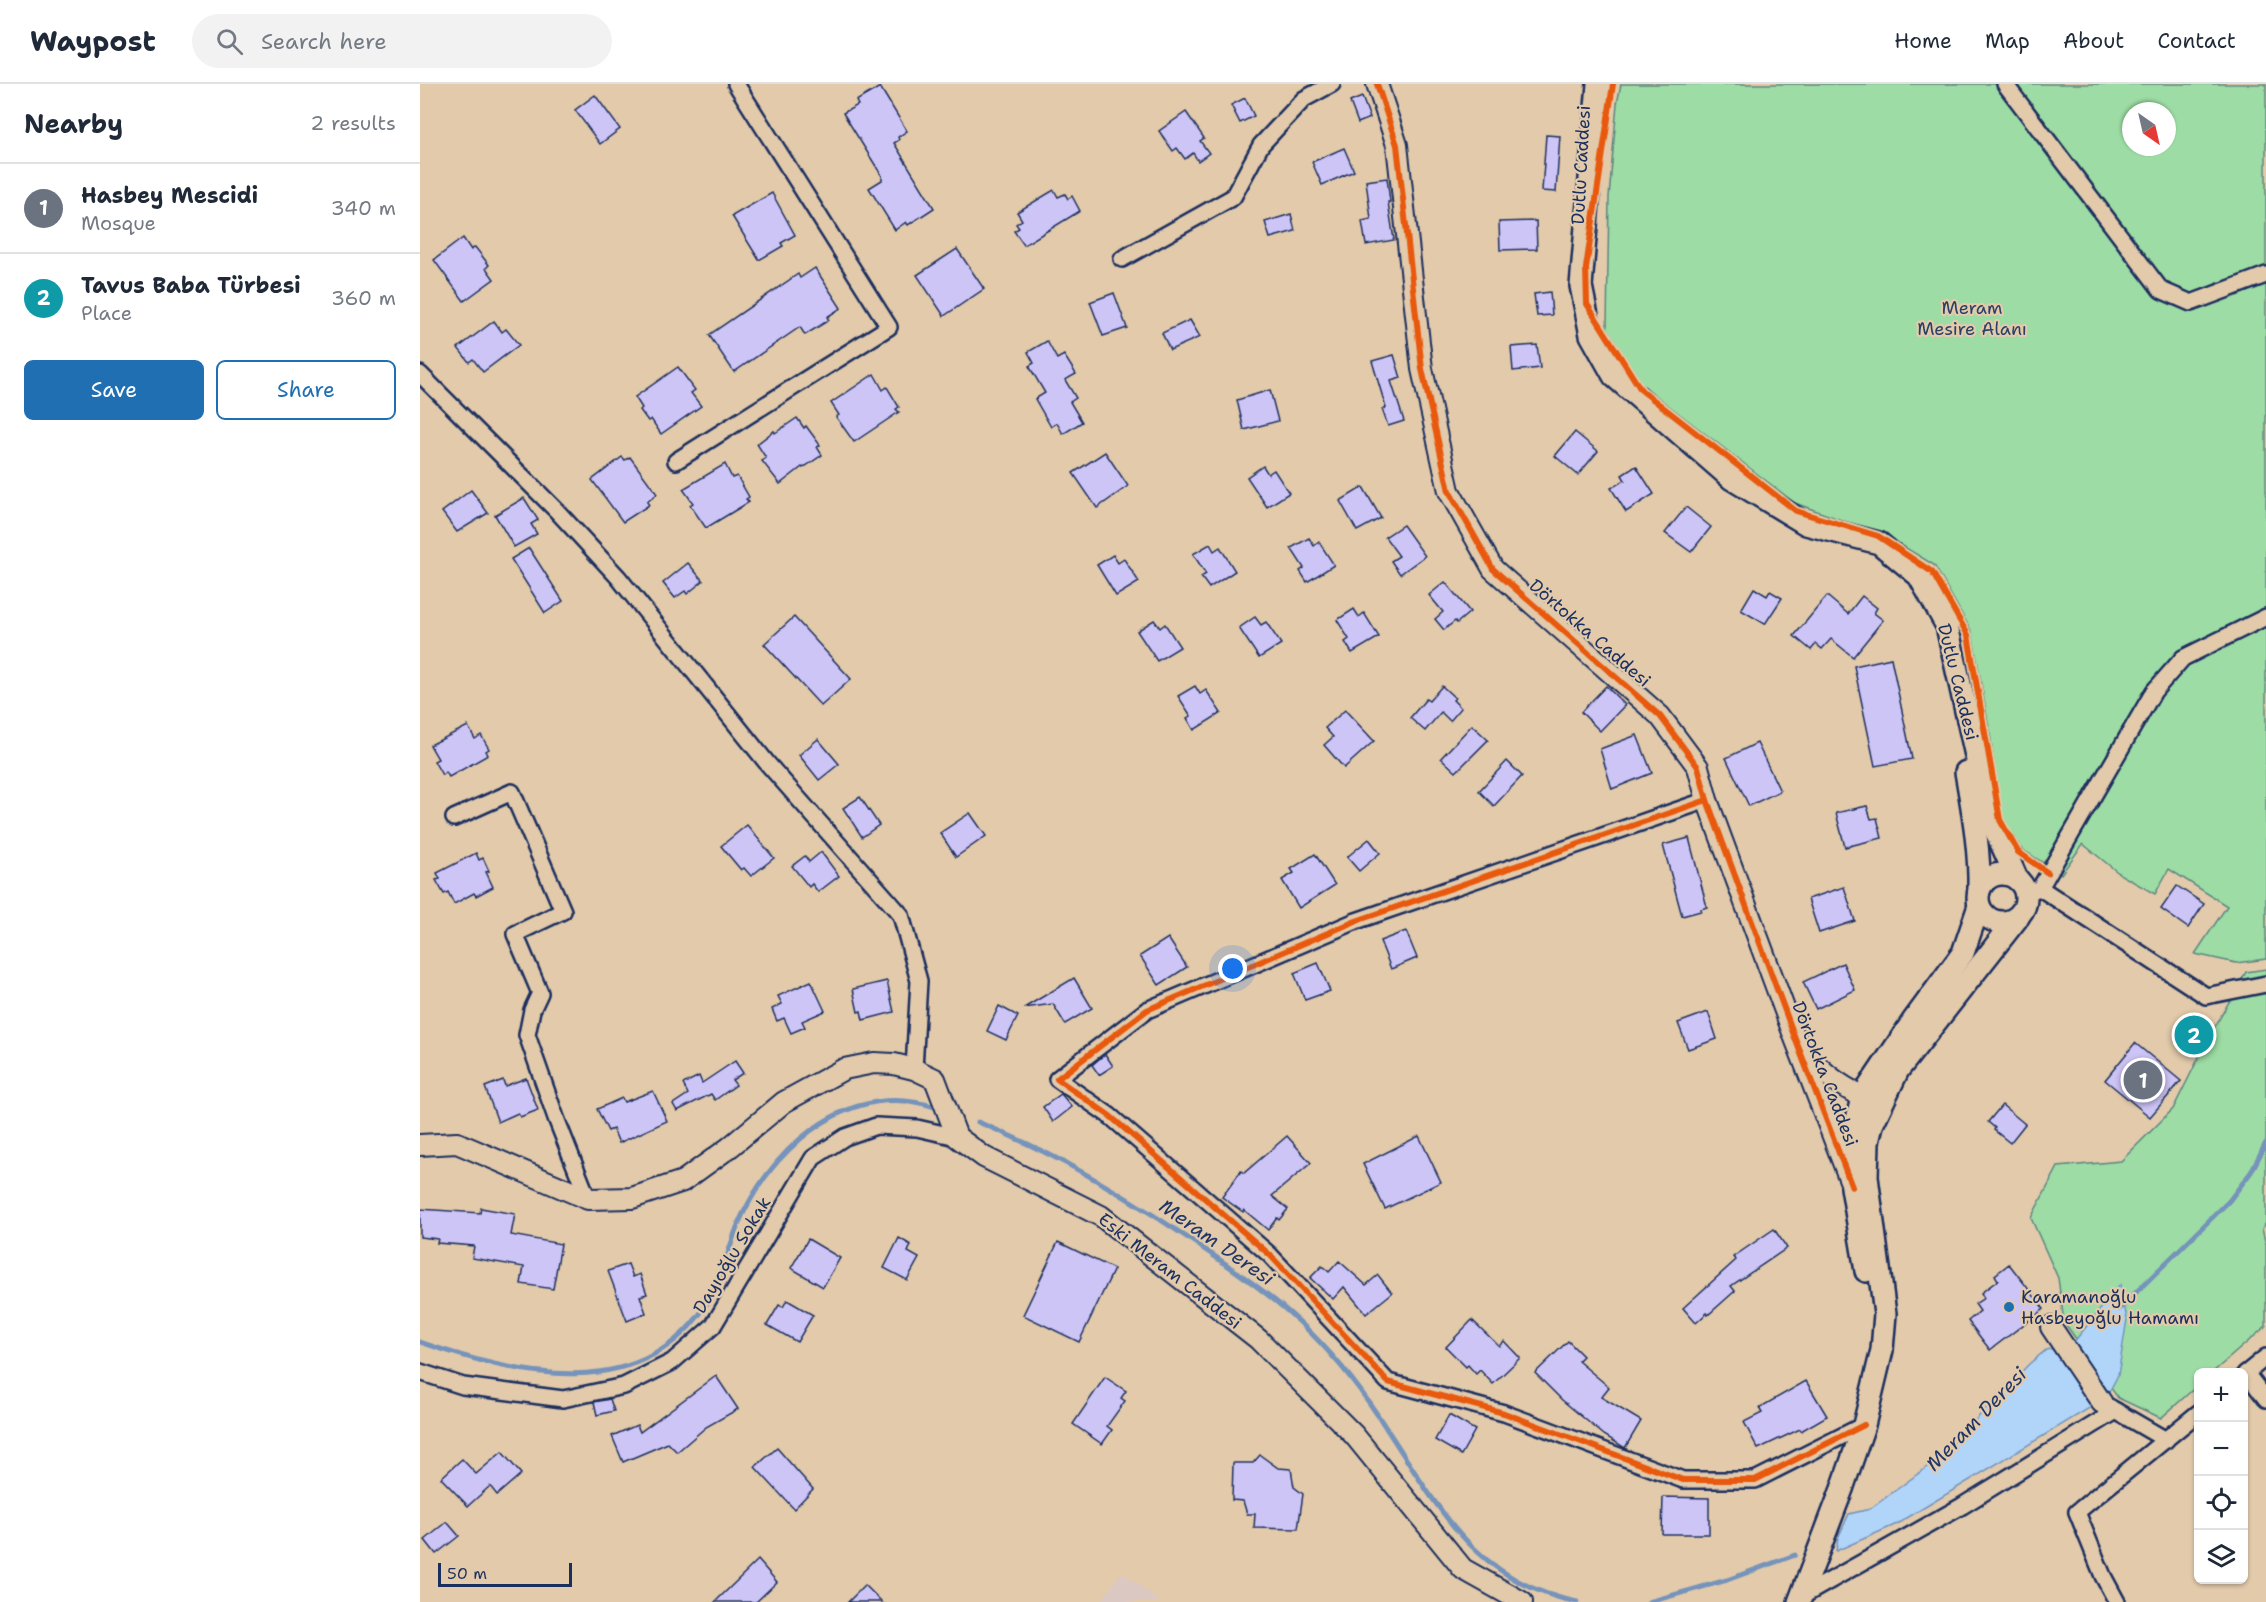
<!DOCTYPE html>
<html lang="en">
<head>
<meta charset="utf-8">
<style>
  :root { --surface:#fff; --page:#f2f2f3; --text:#1f2937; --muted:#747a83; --line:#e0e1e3; --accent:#1f6fb2 }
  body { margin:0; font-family:"Shantell Sans",sans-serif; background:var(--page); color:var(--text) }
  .controls { position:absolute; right:18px; bottom:18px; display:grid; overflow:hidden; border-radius:9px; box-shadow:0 2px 4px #0004 }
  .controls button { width:54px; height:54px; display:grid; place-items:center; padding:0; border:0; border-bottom:2px solid var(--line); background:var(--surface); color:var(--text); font:30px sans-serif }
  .compass { position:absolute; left:1702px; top:18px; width:54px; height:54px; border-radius:50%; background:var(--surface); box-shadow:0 2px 4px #0004; rotate:146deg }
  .scale { position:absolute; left:18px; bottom:15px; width:134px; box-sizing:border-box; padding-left:6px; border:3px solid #1b2f5e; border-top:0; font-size:16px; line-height:21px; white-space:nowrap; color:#1b2f5e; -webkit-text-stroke:4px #e2caab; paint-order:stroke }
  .you { position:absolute; left:813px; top:885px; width:21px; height:21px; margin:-15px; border:4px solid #fff; border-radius:50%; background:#1a73e8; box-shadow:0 0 0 9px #1a73e833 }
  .badge { display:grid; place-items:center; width:39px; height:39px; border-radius:50%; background:var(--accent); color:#fff; font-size:20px; font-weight:700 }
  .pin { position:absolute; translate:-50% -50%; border:3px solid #fff; box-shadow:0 2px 6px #0006 }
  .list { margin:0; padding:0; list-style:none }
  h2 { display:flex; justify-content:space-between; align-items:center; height:78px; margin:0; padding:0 24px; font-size:26px }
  h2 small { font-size:20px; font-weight:400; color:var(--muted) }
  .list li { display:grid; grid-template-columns:39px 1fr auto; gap:18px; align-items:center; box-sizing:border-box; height:90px; padding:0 24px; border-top:2px solid var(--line) }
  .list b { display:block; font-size:22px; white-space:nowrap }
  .list p { margin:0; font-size:20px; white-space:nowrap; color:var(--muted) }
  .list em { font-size:20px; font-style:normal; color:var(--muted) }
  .actions { display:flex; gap:12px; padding:18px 24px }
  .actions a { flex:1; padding:14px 0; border:2px solid var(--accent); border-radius:9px; text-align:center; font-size:21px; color:var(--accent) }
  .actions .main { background:var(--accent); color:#fff }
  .icon { flex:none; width:33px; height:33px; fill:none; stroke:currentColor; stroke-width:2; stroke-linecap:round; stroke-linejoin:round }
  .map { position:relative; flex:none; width:1846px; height:1518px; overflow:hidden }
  header { display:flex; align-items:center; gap:36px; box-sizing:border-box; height:84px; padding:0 30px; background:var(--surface); border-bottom:2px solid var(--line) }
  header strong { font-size:28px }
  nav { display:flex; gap:33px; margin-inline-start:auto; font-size:21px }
  .search { width:420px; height:54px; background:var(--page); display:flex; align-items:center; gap:15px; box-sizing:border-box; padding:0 21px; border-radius:33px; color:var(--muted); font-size:22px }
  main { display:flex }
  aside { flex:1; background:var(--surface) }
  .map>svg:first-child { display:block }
  .built { fill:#dcc8c2 }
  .green { fill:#9ddca4; stroke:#5c8681; stroke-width:1.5; fill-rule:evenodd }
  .water { fill:#b0d5f9; stroke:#7493bb; stroke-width:1.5 }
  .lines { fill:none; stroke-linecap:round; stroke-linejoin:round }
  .stream { stroke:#7493bb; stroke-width:5 }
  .building { fill:#cec5f7; stroke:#1b2f5e; stroke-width:1.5 }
  .minor-casing { stroke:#1b2f5e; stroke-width:20 }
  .tertiary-casing { stroke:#1b2f5e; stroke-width:24 }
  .secondary-casing { stroke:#1b2f5e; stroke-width:26 }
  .minor { stroke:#e2caab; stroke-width:15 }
  .tertiary { stroke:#e2caab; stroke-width:20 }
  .secondary { stroke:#e2caab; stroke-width:21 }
  .cycleway-casing { stroke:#e2caab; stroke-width:10 }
  .cycleway { stroke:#e8590c; stroke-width:6 }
  .poi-dot { fill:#1f6fb2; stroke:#e2caab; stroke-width:2 }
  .labels { text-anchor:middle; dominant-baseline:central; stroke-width:4.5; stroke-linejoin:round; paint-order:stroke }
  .street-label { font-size:18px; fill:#1b2f5e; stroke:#e2caab }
  .park-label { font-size:18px; fill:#284065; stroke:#e2caab }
  .poi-label { font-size:18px; fill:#1b2f5e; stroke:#e2caab; text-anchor:start }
  .water-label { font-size:20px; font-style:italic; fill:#223766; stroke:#e2caab }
</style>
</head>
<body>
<header>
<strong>Waypost</strong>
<div class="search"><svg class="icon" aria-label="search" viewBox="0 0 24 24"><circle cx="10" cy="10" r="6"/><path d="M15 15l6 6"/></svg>Search here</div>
<nav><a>Home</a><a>Map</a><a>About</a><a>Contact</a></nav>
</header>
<main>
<aside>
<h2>Nearby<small>2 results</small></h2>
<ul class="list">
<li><span class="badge" style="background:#6b7280">1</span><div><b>Hasbey Mescidi</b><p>Mosque</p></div><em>340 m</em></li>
<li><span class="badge" style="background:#0f9aa8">2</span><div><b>Tavus Baba Türbesi</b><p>Place</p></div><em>360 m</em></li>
</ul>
<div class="actions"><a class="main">Save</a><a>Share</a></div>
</aside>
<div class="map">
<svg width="1846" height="1518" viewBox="0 0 1846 1518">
  <rect width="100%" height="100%" fill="#e2caab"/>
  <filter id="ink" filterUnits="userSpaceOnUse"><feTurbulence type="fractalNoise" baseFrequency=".0167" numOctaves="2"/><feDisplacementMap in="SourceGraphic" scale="12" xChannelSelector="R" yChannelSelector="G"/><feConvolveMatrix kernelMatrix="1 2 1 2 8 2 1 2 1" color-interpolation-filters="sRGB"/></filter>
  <g filter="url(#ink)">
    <!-- built -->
    <polygon class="built" points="702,1488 740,1518 680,1518"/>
    <!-- green -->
    <g class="green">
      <path d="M1201 0H1846V875L1816 879 1775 870 1807 822 1749 785 1735 810 1701 791 1663 760 1641 790 1603 766 1582 735 1570 649 1552 548 1514 481 1468 453 1375 419 1222 301 1187 244 1189 113 1197 20ZM1711 27H1747V63H1711Z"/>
      <polygon points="1846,885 1846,1139 1842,1145 1846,1161 1846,1242 1793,1288 1778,1288 1778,1301 1741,1334 1698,1314 1644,1238 1638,1194 1611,1134 1638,1083 1701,1077 1753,1025 1788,955 1826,888"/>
    </g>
    <!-- water -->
    <polygon class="water" points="1700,1201 1707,1235 1698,1291 1686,1314 1477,1440 1416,1467 1418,1454 1429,1430 1450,1425 1518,1375 1609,1280 1626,1266 1653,1259"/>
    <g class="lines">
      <!-- stream -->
      <g class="stream">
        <path d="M558 1038C636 1070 698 1107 768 1154 810 1183 853 1211 890 1248 919 1277 944 1309 966 1344 1017 1421 1056 1499 1157 1518"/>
        <polyline points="1699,1225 1809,1117 1831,1088 1846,1059"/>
        <path d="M0 1258C96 1291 222 1323 288 1218 306 1189 309 1155 325 1126 361 1056 433 997 515 1023"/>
        <polyline points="1229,1518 1307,1496 1375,1471"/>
      </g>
    </g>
    <!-- building -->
    <g class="building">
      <polygon points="460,3 487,47 478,53 479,56 474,59 514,124 488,141 486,138 475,146 449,104 462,96 462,92 423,29 438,21 436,17"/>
      <polygon points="175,11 200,45 180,60 155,26"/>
      <polygon points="942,13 950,34 938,39 930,18"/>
      <polygon points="825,14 834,32 820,39 811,21"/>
      <polygon points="766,28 784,54 780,57 789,69 778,77 773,69 765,75 757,64 753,67 739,47"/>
      <polygon points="1126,51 1140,52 1136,108 1122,107"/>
      <polygon points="924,64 934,87 902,101 892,78"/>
      <polygon points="967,94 970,118 968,118 974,156 946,161 942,137 951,135 946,97"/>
      <polygon points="634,106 638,113 645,110 648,115 652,112 660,127 604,161 594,147 599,144 596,140 602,136 597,128"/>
      <polygon points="352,109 375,151 361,159 363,162 339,176 312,132"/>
      <polygon points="871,130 875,147 850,154 845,138"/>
      <polygon points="1116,137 1117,165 1080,166 1079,138"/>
      <polygon points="43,154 51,166 55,163 69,181 66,184 74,195 44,217 14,176"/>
      <polygon points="537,165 564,205 524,232 497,191"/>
      <polygon points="395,184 421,224 407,233 409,236 385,251 380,243 314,288 289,251 378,190 380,194"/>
      <polygon points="1130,208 1132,231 1117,232 1114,210"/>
      <polygon points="694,209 707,244 683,252 670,218"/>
      <polygon points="770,236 780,253 750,266 742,249"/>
      <polygon points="74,237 82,248 86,245 99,261 63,288 53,275 49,278 38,264"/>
      <polygon points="627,257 637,275 644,271 656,290 645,296 656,314 650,318 662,338 643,350 637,339 631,343 615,315 625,309 609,282 614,279 608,268"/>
      <polygon points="1117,261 1120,284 1093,287 1091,263"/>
      <polygon points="974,271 981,294 971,297 984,337 968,342 962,325 966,324 952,277"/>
      <polygon points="258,283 275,306 271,309 281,322 241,350 231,335 228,337 220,326 222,324 215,313"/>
      <polygon points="454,290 463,306 467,303 479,323 476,325 479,328 434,358 416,333 419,331 411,319"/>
      <polygon points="850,306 858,337 824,346 817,316"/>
      <polygon points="377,334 384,344 386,342 400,361 397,363 402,371 383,384 382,383 360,400 342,377 346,374 337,360 354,347 355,349"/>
      <polygon points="1155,348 1178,367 1158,391 1135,372"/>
      <polygon points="685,368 708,402 677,424 653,389"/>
      <polygon points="202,373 205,376 210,373 237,410 227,418 229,421 203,438 172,396"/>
      <polygon points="305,380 312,394 317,392 329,413 326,415 329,418 286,444 270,421 273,419 263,405"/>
      <polygon points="843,382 848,390 854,386 869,409 847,423 827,393"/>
      <polygon points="1216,382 1234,410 1206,428 1191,404 1205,396 1202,391"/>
      <polygon points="943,403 961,434 937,447 920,417"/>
      <polygon points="51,406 68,429 37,448 22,428"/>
      <polygon points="104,414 118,436 111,440 117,450 94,463 75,431"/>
      <polygon points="1266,423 1291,443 1271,468 1245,449"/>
      <polygon points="983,441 1005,472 980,490 971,477 979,472 965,453"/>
      <polygon points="889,454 894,462 899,458 914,481 887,498 880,487 884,484 871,464"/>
      <polygon points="790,460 794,467 800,463 815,487 789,504 781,493 786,490 773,470"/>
      <polygon points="109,464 143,517 125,529 91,475"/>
      <polygon points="693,471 698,479 704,475 719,498 696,512 677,481"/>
      <polygon points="268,479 283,497 267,510 265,507 255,514 243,499"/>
      <polygon points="1025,498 1050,528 1037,539 1035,537 1024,546 1015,535 1023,528 1009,511"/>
      <polygon points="1334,504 1347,512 1350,507 1362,514 1345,540 1321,526"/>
      <polygon points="1407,512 1428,530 1442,512 1457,524 1454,529 1463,536 1433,573 1411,555 1402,565 1396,560 1391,566 1374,552"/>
      <polygon points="934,525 939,533 944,529 959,553 932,569 925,558 929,555 917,536"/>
      <polygon points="374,533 431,595 401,622 344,560"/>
      <polygon points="835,533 841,541 846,538 861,560 839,574 819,544"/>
      <polygon points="734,536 740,544 745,540 760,563 737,577 717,547"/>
      <polygon points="1471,574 1492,675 1455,682 1434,582"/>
      <polygon points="775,602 780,610 786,606 801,629 774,646 767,634 771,632 758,612"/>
      <polygon points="1022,602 1035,614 1033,616 1041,624 1030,637 1021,628 1005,647 990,634 1006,615 1009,617"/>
      <polygon points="1186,602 1205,621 1180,647 1161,628"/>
      <polygon points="925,626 954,657 924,684 904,661 913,653 905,644"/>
      <polygon points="1052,641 1068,656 1036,688 1021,674"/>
      <polygon points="48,642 55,655 61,651 69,665 66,667 68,671 29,693 26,688 22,691 14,677 18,675 10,661"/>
      <polygon points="1217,651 1232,689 1192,705 1180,665"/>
      <polygon points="398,655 419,680 399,696 379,671"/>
      <polygon points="1337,659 1360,707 1329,722 1306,674"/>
      <polygon points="1087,677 1102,692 1074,722 1059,707"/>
      <polygon points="440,713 459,741 442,753 423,724"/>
      <polygon points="1447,722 1451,735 1457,734 1462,754 1425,763 1416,729"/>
      <polygon points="550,729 566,752 536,773 520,749"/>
      <polygon points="327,741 354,774 331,792 324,784 321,786 301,762"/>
      <polygon points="1269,754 1287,823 1281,825 1281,827 1262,832 1243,761"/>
      <polygon points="949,755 960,769 939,787 927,773"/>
      <polygon points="401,768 419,792 398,808 392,800 389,803 372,782 385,772 389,778"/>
      <polygon points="56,769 59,776 63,774 69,787 66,788 73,803 56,812 54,809 34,820 28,808 24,810 16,796 20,795 17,789"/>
      <polygon points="895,770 915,801 879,824 862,796 874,789 871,785"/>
      <polygon points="1757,802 1784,820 1768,844 1741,825"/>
      <polygon points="1424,803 1435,837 1399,849 1388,815"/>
      <polygon points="986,847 997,874 971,885 960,857"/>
      <polygon points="748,854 767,883 739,901 720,872"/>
      <polygon points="898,879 910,907 885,916 874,889"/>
      <polygon points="1423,879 1435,906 1396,925 1383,898"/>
      <polygon points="654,894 672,924 645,940 633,920 604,924"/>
      <polygon points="391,897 405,927 382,937 385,943 371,949 364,934 357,937 352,925 362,920 358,912"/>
      <polygon points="467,897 474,928 443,936 441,927 438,928 433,905"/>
      <polygon points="579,922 598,932 586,956 567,947"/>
      <polygon points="1288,928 1297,955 1268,965 1258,939"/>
      <polygon points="1773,940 1785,950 1776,962 1763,952"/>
      <polygon points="1715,959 1761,997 1730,1033 1685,996"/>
      <polygon points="685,970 693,982 679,991 672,981"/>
      <polygon points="315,977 323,989 312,996 316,1001 295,1016 291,1010 257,1027 253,1020 268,1010 263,1000 279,992 282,999"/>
      <polygon points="106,994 118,1026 100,1033 98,1029 78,1038 65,1003 83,996 85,1002"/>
      <polygon points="233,1007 247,1037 199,1059 193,1045 188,1047 177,1025 202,1014 204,1018"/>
      <polygon points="641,1010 652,1023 633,1038 623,1023"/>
      <polygon points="1582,1021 1605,1040 1590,1059 1574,1046 1575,1044 1568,1038"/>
      <polygon points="867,1052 891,1079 852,1112 868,1125 859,1136 857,1134 848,1146 824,1126 823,1128 802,1113 821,1087 824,1089"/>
      <polygon points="999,1052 1021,1098 965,1125 943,1080"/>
      <polygon points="61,1124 95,1130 91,1151 141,1160 133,1205 101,1200 104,1183 52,1174 54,1162 17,1159 18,1155 0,1153 0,1125 60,1129"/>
      <polygon points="1354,1145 1367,1164 1311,1202 1315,1207 1288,1231 1287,1229 1276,1239 1263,1224 1316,1176 1313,1173"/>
      <polygon points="479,1154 491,1161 488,1168 499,1174 487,1196 464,1184"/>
      <polygon points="388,1155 420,1174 403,1203 371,1184"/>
      <polygon points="638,1158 694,1185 659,1258 603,1231"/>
      <polygon points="919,1177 946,1201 958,1191 972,1209 946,1230 924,1203 913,1215 890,1194 902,1182 909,1188"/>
      <polygon points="208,1180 213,1193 220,1190 227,1210 220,1212 226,1229 207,1237 188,1187"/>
      <polygon points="1589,1180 1624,1225 1570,1266 1548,1237 1560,1227 1555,1220 1564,1214 1561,1209 1578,1196 1575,1191"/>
      <polygon points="367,1216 393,1231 377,1258 347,1241 359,1221 363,1223"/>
      <polygon points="1052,1236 1079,1262 1084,1257 1100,1274 1073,1300 1060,1286 1056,1290 1048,1281 1046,1283 1026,1263"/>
      <polygon points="1148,1257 1163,1272 1158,1277 1189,1303 1181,1313 1221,1337 1205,1364 1184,1351 1142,1316 1115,1289"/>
      <polygon points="296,1292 318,1325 286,1343 257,1368 248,1359 203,1378 192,1352 217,1341 220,1348"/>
      <polygon points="685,1293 706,1307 701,1314 705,1317 687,1342 692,1346 682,1360 653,1340"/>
      <polygon points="1386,1297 1407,1332 1381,1347 1380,1345 1338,1365 1324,1338 1342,1329 1339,1324"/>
      <polygon points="190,1315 194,1327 177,1331 174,1318"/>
      <polygon points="1029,1331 1055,1346 1041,1371 1015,1356"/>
      <polygon points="357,1364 393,1405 374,1425 335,1383"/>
      <polygon points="82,1368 101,1390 77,1411 70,1402 48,1422 21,1394 42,1375 56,1390"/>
      <polygon points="840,1371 858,1384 871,1385 874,1403 883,1410 878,1445 834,1444 835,1430 827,1430 823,1417 812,1416 813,1379 833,1379"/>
      <polygon points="1243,1413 1289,1414 1289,1450 1242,1450"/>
      <polygon points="27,1438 39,1452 16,1470 5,1456"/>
      <polygon points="338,1476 357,1498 336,1518 295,1518"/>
      <polygon points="445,1501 462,1518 428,1518"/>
    </g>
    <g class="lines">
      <!-- minor casing -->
      <g class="minor-casing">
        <g id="minor">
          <polyline points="1585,0 1741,206 1771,219 1846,191"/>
          <polyline points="702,175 813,113 841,61 884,15 912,0"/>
          <polyline points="0,290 136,426 198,493 347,679 481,831 499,897 494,985"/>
          <polyline points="256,377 469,243 316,0"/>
          <polyline points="1287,716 936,837 727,926 637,995 690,1032 850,1171 968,1298 1084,1329 1263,1396 1335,1396 1444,1341"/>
          <polyline points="34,734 92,708 143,827 95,850 120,909 112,926 107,951 136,1034 168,1115"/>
          <polyline points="1620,804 1786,912 1846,900"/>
          <polyline points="1606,809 1620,804 1734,607 1763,574 1846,533"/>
          <polyline points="0,1288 43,1302 143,1315 204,1302 252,1278 293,1242 393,1074 425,1053 456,1042 497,1044 537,1053"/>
          <polyline points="1826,1289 1846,1315"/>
          <polyline points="1824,1291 1846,1273"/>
          <polyline points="1689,1323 1746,1356"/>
          <polyline points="1381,1513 1542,1422 1696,1327"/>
          <polyline points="1697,1518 1683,1492 1657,1428 1778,1329"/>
        </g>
      </g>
      <!-- tertiary casing -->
      <g class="tertiary-casing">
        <g id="tertiary">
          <polyline points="957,0 977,61 1002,285 1029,407 1073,485 1240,632 1278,683 1287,716 1375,954 1431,1099"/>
          <path d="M1385 968C1403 991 1429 1008 1456 1018"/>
          <polyline points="0,1061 37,1059 168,1115 212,1114 263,1097 310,1063 364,1018 424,985 454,979 474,980 494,985 515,995 537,1053 564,1073 681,1132 838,1255 934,1351 1043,1485 1102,1518"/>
          <polyline points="1631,1243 1682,1319"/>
        </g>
      </g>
      <!-- secondary casing -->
      <g class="secondary-casing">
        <g id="secondary">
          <polyline points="1178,0 1161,202 1171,251 1194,292 1312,395 1386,440 1459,459 1499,492 1527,542 1570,734 1597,795"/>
          <path d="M1546 688C1553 728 1560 766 1559 807"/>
          <circle cx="1582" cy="814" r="24"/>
          <polyline points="1446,1187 1432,1103 1432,1058 1442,1013 1493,937 1543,869 1559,822"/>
          <polyline points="1379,1518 1422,1405 1444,1341 1462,1266 1465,1230 1447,1093 1448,1058 1452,1041 1478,986 1599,832"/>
        </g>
      </g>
      <!-- minor -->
      <use href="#minor" class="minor"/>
      <!-- tertiary -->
      <use href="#tertiary" class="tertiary"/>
      <!-- secondary -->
      <use href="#secondary" class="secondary"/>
      <!-- cycleway casing -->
      <g class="cycleway-casing">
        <g id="cycleway">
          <polyline points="957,0 977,61 1002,285 1029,407 1073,485 1240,632 1278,683 1287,716 1375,954 1432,1103"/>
          <polyline points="1193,0 1166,184 1167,220 1221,306 1376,427 1458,452 1512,488 1548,551 1580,736 1598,768 1628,789"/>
          <polyline points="1287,716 936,837 727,926 637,995 690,1032 850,1171 968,1298 1084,1329 1263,1396 1335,1396 1444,1341"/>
        </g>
      </g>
      <!-- cycleway -->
      <use href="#cycleway" class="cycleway"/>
    </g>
  </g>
  <!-- markers -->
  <circle class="poi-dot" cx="1589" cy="1223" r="6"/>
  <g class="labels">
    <!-- street labels -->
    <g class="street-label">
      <text transform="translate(1161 81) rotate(-87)">Dutlu Caddesi</text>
      <text transform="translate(1170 549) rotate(41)">Dörtokka Caddesi</text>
      <text transform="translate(1538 598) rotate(76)">Dutlu Caddesi</text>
      <text transform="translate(1405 990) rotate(69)">Dörtokka Caddesi</text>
      <text transform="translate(312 1171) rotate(-59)">Dayıoğlu Sokak</text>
      <text transform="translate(750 1187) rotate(38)">Eski Meram Caddesi</text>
    </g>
    <!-- park labels -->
    <g class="park-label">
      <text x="1552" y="224">Meram<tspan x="1552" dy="21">Mesire Alanı</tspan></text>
    </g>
    <!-- poi labels -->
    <g class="poi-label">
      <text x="1601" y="1213">Karamanoğlu<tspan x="1601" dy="21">Hasbeyoğlu Hamamı</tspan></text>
    </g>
    <!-- water labels -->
    <g class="water-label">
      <text transform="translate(797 1158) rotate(35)">Meram Deresi</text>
      <text transform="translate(1556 1335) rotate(-46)">Meram Deresi</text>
    </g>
  </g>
</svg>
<div class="controls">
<button>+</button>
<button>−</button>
<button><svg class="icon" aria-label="locate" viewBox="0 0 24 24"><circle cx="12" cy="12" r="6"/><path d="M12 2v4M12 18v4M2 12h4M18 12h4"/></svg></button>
<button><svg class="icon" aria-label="layers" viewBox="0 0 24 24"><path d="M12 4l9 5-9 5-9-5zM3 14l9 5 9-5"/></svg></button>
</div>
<svg class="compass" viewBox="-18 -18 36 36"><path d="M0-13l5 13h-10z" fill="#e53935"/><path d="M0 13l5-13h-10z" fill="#747a83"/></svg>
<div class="scale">50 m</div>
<div class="you"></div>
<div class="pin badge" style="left:1723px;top:996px;background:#6b7280">1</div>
<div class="pin badge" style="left:1774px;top:951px;background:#0f9aa8">2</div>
</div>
</main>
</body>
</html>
